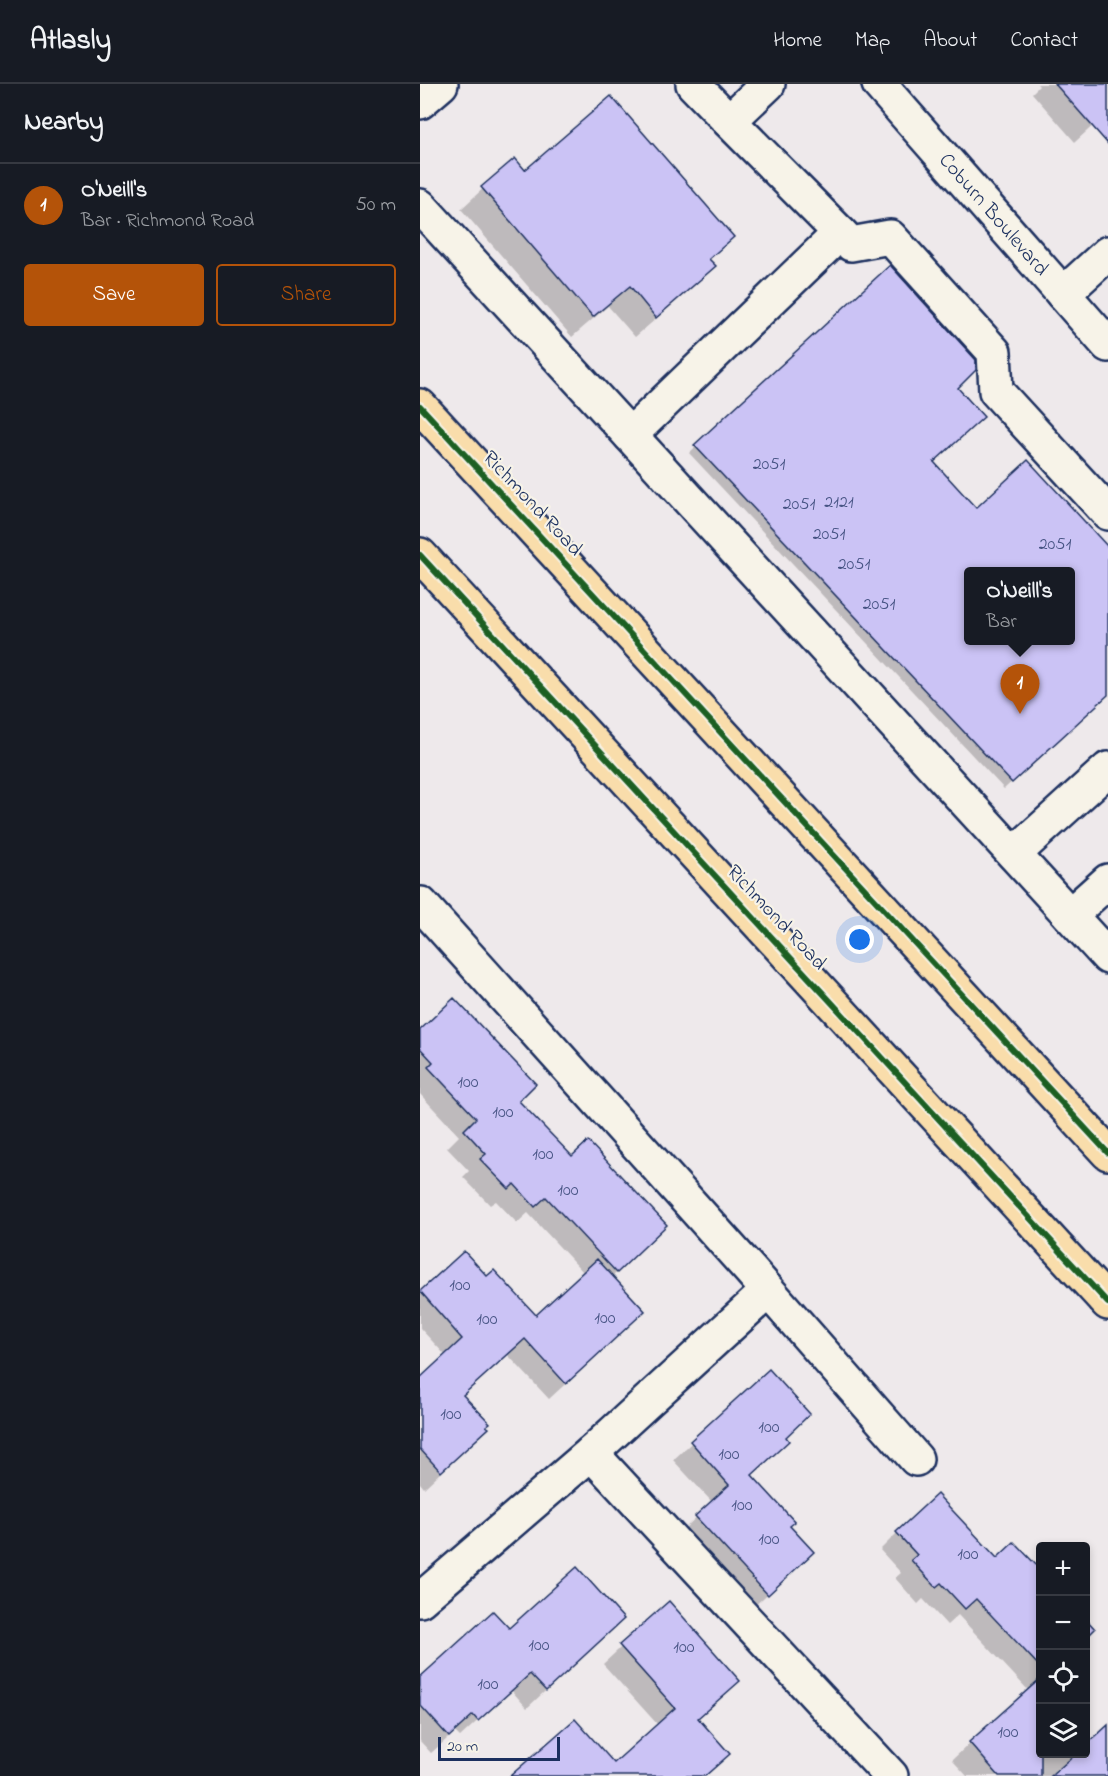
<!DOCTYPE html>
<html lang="en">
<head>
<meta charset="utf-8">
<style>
  :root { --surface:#171b24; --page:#20242c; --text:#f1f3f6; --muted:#9ea1a6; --line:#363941; --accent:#b45309 }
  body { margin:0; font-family:"Indie Flower",sans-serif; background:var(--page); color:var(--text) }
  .controls { position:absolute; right:18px; bottom:18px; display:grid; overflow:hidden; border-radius:6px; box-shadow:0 3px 9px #0003 }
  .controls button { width:54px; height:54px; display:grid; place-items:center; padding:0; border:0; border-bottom:2px solid var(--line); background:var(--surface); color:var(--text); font:30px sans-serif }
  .scale { position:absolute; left:18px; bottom:15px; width:122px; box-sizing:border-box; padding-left:6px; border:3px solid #1b2f5e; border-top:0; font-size:16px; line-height:21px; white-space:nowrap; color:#1b2f5e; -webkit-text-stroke:4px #f7f3e8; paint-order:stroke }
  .you { position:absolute; left:440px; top:856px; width:21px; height:21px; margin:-15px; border:4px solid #fff; border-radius:50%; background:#1a73e8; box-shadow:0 0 0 9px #1a73e833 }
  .badge { display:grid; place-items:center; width:39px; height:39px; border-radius:50%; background:var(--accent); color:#fff; font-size:20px; font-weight:700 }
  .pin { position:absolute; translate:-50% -50px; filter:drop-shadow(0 2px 3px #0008) }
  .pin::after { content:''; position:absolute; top:32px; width:21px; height:18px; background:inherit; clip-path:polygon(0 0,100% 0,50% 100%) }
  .popup { position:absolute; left:544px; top:483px; width:111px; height:78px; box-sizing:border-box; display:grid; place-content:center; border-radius:6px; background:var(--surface); filter:drop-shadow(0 2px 4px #0005); font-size:20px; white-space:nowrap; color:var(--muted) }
  .popup b { font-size:22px; color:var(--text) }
  .popup::after { content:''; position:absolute; left:50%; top:100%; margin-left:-12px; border:12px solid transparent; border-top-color:var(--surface) }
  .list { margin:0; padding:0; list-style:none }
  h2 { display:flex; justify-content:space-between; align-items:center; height:78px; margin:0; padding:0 24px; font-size:26px }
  h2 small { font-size:20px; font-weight:400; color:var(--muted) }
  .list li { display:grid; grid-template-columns:39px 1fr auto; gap:18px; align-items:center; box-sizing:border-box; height:84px; padding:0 24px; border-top:2px solid var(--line) }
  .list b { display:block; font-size:22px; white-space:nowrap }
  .list p { margin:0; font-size:20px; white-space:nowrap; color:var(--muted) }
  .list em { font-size:20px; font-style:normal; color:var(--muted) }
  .actions { display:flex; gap:12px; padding:18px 24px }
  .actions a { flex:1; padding:14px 0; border:2px solid var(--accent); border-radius:6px; text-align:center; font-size:21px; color:var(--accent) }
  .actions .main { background:var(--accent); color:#fff }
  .icon { flex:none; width:33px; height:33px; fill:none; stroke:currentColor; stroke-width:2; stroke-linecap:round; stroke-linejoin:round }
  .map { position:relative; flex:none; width:688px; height:1692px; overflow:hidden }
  header { display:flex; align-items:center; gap:36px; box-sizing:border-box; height:84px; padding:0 30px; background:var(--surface); border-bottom:2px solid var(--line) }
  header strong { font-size:28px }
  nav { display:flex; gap:33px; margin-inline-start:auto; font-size:21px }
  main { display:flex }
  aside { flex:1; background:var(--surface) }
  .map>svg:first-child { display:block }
  .shadow { fill:#0003; fill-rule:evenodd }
  .building { fill:#cbc3f5; stroke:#1b2f5e; stroke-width:1.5; fill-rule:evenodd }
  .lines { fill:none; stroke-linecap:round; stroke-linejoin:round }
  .minor-casing { stroke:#1b2f5e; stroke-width:38 }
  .major-casing { stroke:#1b2f5e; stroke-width:38 }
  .minor { stroke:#f7f3e8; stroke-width:33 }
  .major { stroke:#f9ddab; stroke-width:33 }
  .cycleway-casing { stroke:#f7f3e8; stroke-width:10 }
  .cycleway { stroke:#1b5e20; stroke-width:6 }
  .labels { text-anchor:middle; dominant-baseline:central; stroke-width:4.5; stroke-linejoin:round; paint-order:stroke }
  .number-label { font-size:18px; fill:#475484 }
  .street-label { font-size:21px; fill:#1b2f5e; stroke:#f7f3e8 }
</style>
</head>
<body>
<header>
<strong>Atlasly</strong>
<nav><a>Home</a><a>Map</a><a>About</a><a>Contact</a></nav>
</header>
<main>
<aside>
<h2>Nearby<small></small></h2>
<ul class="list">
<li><span class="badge">1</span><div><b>O'Neill's</b><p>Bar · Richmond Road</p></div><em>50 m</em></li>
</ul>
<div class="actions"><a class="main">Save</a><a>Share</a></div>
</aside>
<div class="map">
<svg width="688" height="1692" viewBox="0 0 688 1692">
  <rect width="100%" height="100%" fill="#eee9eb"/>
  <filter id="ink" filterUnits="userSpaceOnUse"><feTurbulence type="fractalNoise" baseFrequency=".0167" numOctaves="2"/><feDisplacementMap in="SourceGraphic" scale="12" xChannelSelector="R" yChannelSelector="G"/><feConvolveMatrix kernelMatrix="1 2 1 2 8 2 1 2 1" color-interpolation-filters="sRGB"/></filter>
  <g filter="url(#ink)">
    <!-- shadow -->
    <g class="shadow">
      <polygon points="617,0 688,0 688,28 655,58 612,9 619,2"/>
      <polygon points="94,76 104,89 312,153 289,177 294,182 273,203 215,253 188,222 152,253 41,125"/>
      <path d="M470 183 512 378 556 426 688 465V609L584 705 269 369ZM549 488H651V556H549Z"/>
      <polygon points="0,948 97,1017 228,1159 192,1193 206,1244 129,1315 87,1270 42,1311 50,1361 4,1404 0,1399 0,1296 26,1272 0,1244 0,1210 44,1170 67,1194 116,1233 164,1189 108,1129 97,1139 76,1117 70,1121 43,1093 49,1087 27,1064 39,1052 0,1010"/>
      <polygon points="349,1287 364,1353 331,1392 369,1443 374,1485 329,1527 259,1450 292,1418 253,1376"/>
      <polygon points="477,1449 620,1488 620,1594 608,1606 538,1531 527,1541 503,1515 498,1520 475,1494 481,1489 460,1466"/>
      <polygon points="249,1519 301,1614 277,1635 308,1670 286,1692 93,1692 193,1681 238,1641 183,1580"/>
      <polygon points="89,1546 184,1552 107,1624 91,1606 40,1653 35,1648 11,1669 0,1657 0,1595"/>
      <polygon points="688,1643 688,1692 547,1692 532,1676 550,1659 620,1670 651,1670 654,1673 659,1670 666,1670 666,1663"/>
    </g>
    <!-- building -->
    <g class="building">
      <polygon points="635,0 688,0 688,60"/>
      <polygon points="191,12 314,153 289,175 296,182 236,234 210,202 173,233 61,103 95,74 105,86"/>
      <path d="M470 181 556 276V286L538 304 564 333 514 378 556 424 608 376 688 463V611L592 699 274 361ZM549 488H651V556H549Z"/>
      <polygon points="34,914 116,1000 99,1017 152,1072 168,1057 247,1141 197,1189 126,1113 115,1123 94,1100 89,1105 60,1075 66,1070 44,1046 56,1034 8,983 13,978 0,964 0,946"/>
      <polygon points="44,1167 67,1192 74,1186 116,1231 177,1175 225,1227 146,1300 105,1255 43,1311 70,1339 66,1342 69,1344 21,1388 0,1365 0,1294 42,1255 0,1207"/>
      <polygon points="349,1285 390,1330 366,1353 369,1357 332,1391 375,1438 370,1442 394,1468 348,1511 275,1432 309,1401 270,1357"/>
      <polygon points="517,1410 577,1474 594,1458 621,1486 621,1584 556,1515 545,1525 521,1499 516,1503 491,1476 497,1471 476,1448"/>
      <polygon points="157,1483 204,1535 126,1607 110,1590 58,1637 53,1631 29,1653 0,1621 0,1593 73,1527 89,1544"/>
      <polygon points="249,1517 320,1597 278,1634 310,1670 285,1692 90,1692 155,1635 194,1679 255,1624 199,1561"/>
      <polygon points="666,1535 675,1545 666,1554"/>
      <polygon points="621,1594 621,1692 579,1692 549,1658"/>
      <polygon points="688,1641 688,1692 631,1692 656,1670 666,1670 666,1661"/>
    </g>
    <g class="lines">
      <!-- minor casing -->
      <g class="minor-casing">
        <g id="minor">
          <polyline points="273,0 309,37"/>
          <polyline points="348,0 309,37 431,160 470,153 574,268 576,307 688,429"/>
          <polyline points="459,0 688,261"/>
          <polyline points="0,18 21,0"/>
          <polyline points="0,122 688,873"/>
          <polyline points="643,210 688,169"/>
          <polyline points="210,351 420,149"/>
          <polyline points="594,770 688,685"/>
          <polyline points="1,820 330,1186 496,1375"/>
          <polyline points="650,831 688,797"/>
          <polyline points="348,1207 171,1369 471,1692"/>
          <polyline points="0,1516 171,1369"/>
        </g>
      </g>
      <!-- major casing -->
      <g class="major-casing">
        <g id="major">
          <polyline points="0,322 688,1069"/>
          <polyline points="0,471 688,1219"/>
        </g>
      </g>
      <!-- minor -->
      <use href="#minor" class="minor"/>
      <!-- major -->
      <use href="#major" class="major"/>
      <!-- cycleway casing -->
      <g class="cycleway-casing">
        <g id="cycleway">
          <polyline points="0,322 688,1069"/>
          <polyline points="0,471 688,1219"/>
        </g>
      </g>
      <!-- cycleway -->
      <use href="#cycleway" class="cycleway"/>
    </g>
  </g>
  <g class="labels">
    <!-- number labels -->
    <g class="number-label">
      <text x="349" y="381">2051</text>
      <text x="419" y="419">2121</text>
      <text x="379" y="421">2051</text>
      <text x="409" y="451">2051</text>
      <text x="635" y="461">2051</text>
      <text x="434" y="481">2051</text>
      <text x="459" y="521">2051</text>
      <text x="48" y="999">100</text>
      <text x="83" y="1029">100</text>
      <text x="123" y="1071">100</text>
      <text x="148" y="1107">100</text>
      <text x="40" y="1202">100</text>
      <text x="185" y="1235">100</text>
      <text x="67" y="1236">100</text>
      <text x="31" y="1331">100</text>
      <text x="349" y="1344">100</text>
      <text x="309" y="1371">100</text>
      <text x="322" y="1422">100</text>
      <text x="349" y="1456">100</text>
      <text x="548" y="1471">100</text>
      <text x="119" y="1562">100</text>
      <text x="264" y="1564">100</text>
      <text x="68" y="1601">100</text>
      <text x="588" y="1649">100</text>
    </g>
    <!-- street labels -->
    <g class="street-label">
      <text transform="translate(573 131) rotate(49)">Coburn Boulevard</text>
      <text transform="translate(112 420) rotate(47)">Richmond Road</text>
      <text transform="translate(356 834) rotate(47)">Richmond Road</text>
    </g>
  </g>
</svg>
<div class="controls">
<button>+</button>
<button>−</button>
<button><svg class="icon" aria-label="locate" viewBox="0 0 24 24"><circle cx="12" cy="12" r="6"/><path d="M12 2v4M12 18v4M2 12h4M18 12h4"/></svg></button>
<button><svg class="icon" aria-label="layers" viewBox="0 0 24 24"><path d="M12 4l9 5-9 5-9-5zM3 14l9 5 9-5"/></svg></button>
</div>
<div class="scale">20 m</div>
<div class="you"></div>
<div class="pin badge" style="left:600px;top:630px">1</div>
<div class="popup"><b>O'Neill's</b>Bar</div>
</div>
</main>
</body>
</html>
